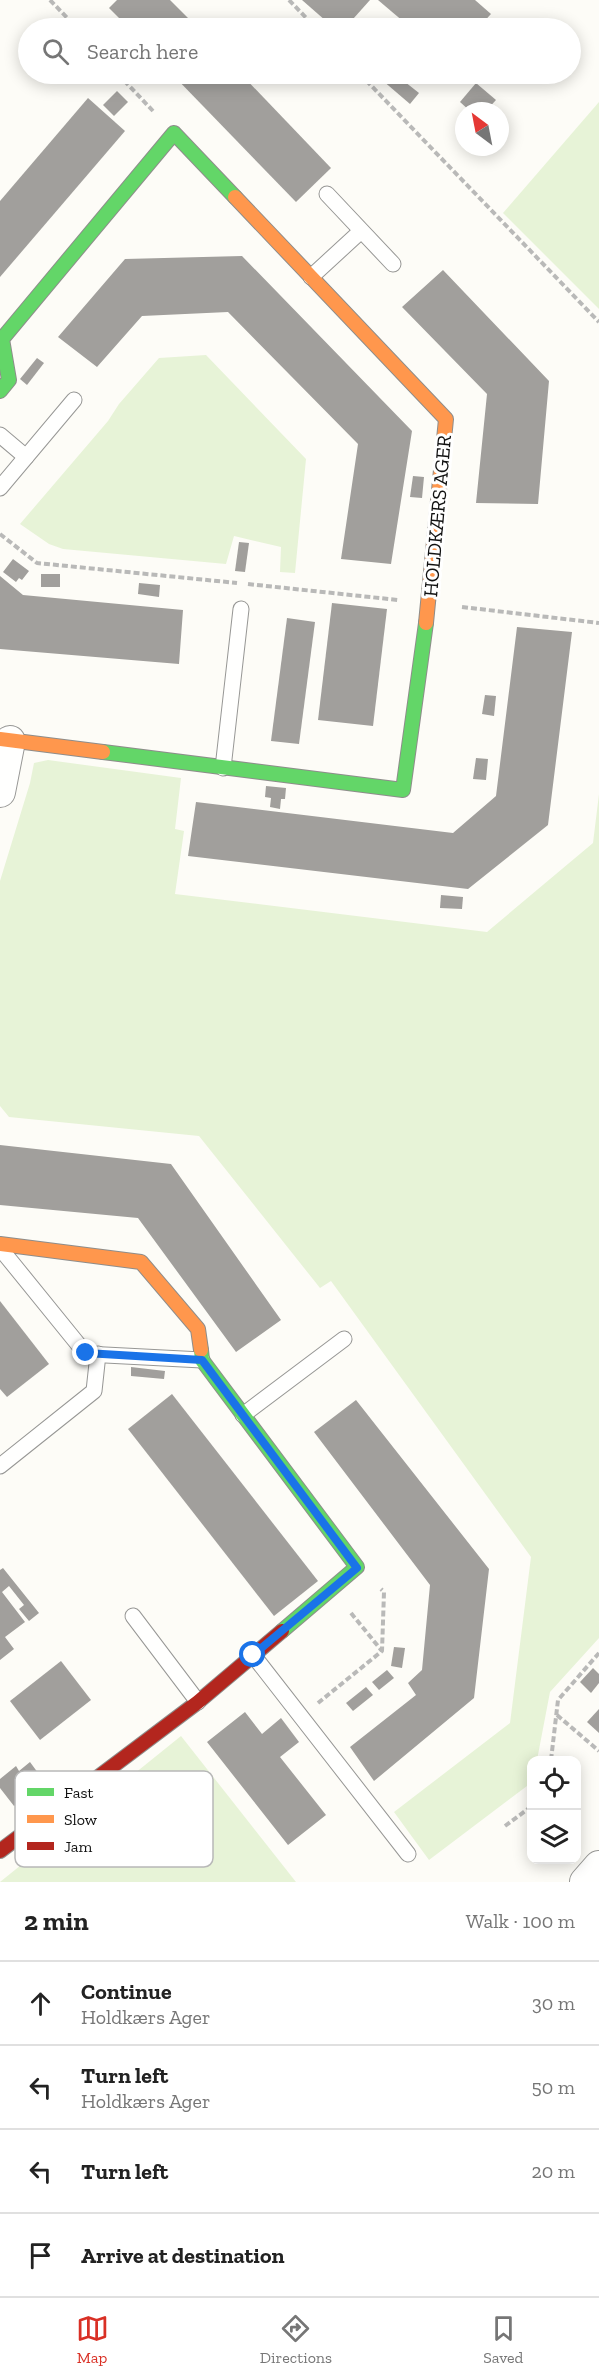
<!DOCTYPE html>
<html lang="en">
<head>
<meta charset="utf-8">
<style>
  :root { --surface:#fff; --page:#f6f6f6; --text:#222; --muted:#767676; --line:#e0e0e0; --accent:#d93025 }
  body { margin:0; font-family:"Zilla Slab",serif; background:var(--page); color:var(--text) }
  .controls { position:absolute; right:18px; bottom:18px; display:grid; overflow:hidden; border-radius:12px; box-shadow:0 3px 15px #0003 }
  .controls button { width:54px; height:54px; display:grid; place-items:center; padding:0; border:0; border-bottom:2px solid var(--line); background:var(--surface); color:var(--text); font:30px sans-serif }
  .compass { position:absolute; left:455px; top:102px; width:54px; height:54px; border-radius:50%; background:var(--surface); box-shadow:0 3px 15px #0003; rotate:328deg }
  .stop { position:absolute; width:18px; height:18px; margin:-14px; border:4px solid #1a73e8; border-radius:50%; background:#fff }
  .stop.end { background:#1a73e8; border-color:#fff; box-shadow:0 2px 6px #0008 }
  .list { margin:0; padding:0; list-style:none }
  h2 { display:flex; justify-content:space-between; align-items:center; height:78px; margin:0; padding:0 24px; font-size:26px }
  h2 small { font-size:20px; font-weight:400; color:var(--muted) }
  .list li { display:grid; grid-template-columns:39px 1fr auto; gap:18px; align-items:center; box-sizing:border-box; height:84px; padding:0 24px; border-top:2px solid var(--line) }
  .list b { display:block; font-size:22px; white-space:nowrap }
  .list p { margin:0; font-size:20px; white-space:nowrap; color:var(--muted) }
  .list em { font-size:20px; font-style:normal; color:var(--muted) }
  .icon { flex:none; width:33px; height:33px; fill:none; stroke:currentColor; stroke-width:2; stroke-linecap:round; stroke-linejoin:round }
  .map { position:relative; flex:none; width:599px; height:1882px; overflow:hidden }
  .search { position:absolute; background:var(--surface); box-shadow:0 3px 15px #0003; left:18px; right:18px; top:18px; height:66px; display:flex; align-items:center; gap:15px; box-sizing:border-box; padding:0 21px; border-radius:33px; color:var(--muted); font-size:22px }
  .sheet { height:414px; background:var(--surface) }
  nav { display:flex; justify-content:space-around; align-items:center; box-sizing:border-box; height:84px; border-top:2px solid var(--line); background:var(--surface); font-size:16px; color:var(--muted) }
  nav a { display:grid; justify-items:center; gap:3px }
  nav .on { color:var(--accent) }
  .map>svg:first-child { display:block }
  .green { fill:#e7f3d7 }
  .building { fill:#a19f9c }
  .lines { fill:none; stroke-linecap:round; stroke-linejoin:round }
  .lane-casing { stroke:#979795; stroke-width:17 }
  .street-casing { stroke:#979795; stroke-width:32 }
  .fast-casing { stroke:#8e8d8b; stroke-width:16 }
  .slow-casing { stroke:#8e8d8b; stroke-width:16 }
  .jam-casing { stroke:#8e8d8b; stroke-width:16 }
  .path { stroke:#b9b9b8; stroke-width:4; stroke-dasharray:6 3; stroke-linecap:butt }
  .lane { stroke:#fffffe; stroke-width:15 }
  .street { stroke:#fffffe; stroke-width:30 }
  .fast { stroke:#63d668; stroke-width:14 }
  .slow { stroke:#ff974d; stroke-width:14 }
  .jam { stroke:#b3261e; stroke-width:14 }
  .route { stroke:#1a73e8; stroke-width:8 }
  .labels { text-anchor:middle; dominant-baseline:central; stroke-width:6; stroke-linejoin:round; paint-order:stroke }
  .street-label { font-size:20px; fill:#111; stroke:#fff }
  .key { fill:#fff; stroke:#b8b8b8; stroke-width:1.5 }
  .key-label { font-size:16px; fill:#111 }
</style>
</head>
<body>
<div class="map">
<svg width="599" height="1882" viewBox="0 0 599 1882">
  <rect width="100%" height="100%" fill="#fdfcf7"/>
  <!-- green -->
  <g class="green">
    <polygon points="599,102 599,309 503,213"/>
    <polygon points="206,355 306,459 295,573 280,572 281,547 234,536 226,564 63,549 49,544 20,524 108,421 119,404 159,358"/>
    <polygon points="48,760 181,778 175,829 184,831 175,894 487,932 593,843 599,794 599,1638 550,1692 537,1760 532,1760 531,1783 429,1860 394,1812 510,1723 531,1557 331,1281 320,1288 199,1136 9,1117 0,1106 0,881 30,783 34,763"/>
    <polygon points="181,1736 296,1882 0,1882"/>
  </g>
  <!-- building -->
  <g class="building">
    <polygon points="117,0 170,0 198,28 129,28 109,8"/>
    <polygon points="302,0 370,0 345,28 334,28"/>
    <polygon points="378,0 475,0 491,14 478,28 411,28"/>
    <polygon points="172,74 241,74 331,168 296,202"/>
    <polygon points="387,74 395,74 419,93 410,104 382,80"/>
    <polygon points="476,83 496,100 486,111 470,111 460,102"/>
    <polygon points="117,91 128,102 114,116 103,105"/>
    <polygon points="88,98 125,131 0,277 0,201"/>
    <polygon points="242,256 412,431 391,564 341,559 358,444 228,312 142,316 97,367 58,337 125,259"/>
    <polygon points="443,270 549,381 538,504 476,503 487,394 402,307"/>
    <polygon points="37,358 44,363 27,385 20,379"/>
    <polygon points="413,476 424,477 422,498 410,497"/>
    <polygon points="239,542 249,543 245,572 235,571"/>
    <polygon points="13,559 29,571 22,580 19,578 16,582 3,572"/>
    <rect x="41" y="574" width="19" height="13"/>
    <polygon points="0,576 23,595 183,610 179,664 0,649"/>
    <polygon points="139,583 160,585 159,597 138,594"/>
    <polygon points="332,603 387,609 373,726 318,720"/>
    <polygon points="287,618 315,622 299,744 271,741"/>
    <polygon points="517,627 572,632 548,825 468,889 188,856 196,802 453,833 496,796"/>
    <polygon points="485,695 496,696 494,716 482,714"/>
    <polygon points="476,758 488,759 486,780 473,779"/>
    <polygon points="266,786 286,788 285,799 281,799 280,809 270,807 271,798 265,797"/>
    <polygon points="441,895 463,897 462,909 440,908"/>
    <polygon points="0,1145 171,1164 281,1320 236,1352 138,1218 0,1205"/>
    <polygon points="0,1301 49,1364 7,1397 0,1389"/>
    <polygon points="131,1367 165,1371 164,1379 131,1376"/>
    <polygon points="172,1394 318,1581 274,1616 128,1429"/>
    <polygon points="356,1400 489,1569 474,1698 374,1781 350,1747 416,1695 408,1683 422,1670 430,1585 314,1432"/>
    <polygon points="3,1568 39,1613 29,1621 19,1609 24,1605 9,1586 2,1592 25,1622 5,1637 14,1649 0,1660 0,1570"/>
    <polygon points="394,1647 405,1648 402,1668 391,1666"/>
    <polygon points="61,1661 91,1700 40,1740 10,1701"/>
    <polygon points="593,1668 599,1674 599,1683 591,1693 580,1682"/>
    <polygon points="387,1670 394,1678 379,1690 372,1682"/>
    <polygon points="366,1687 373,1695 353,1711 346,1703"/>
    <polygon points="599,1709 599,1733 587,1722"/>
    <polygon points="245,1712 262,1734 281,1718 299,1742 280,1757 326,1815 288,1845 207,1742"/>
    <polygon points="30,1762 41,1777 31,1785 35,1789 14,1806 0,1788 0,1779 16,1766 19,1771"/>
  </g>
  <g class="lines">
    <!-- lane casing -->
    <g class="lane-casing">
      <g id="lane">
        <polyline points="327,194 393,264"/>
        <polyline points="311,277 361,231"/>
        <polyline points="0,435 26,457"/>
        <polyline points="0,488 74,400"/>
        <polyline points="223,768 241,609"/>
        <polyline points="0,1248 86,1354 202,1360"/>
        <polyline points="243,1415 344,1339"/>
        <polyline points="0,1466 94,1391 98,1354"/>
        <polyline points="133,1616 198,1702"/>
        <polyline points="253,1655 408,1854"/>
      </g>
    </g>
    <!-- street casing -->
    <g class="street-casing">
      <g id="street">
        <polyline points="0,792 10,741"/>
        <polyline points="585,1882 599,1866"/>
      </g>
    </g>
    <!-- fast casing -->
    <g class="fast-casing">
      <g id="fast">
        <polyline points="0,391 9,380 2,339 174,133 235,197"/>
        <polyline points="103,752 403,790 426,623"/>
        <polyline points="201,1350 202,1360 357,1567 282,1631"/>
      </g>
    </g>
    <!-- slow casing -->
    <g class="slow-casing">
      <g id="slow">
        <polyline points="235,197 446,419 426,623"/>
        <polyline points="0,739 103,752"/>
        <polyline points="0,1244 141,1262 198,1329 201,1350"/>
      </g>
    </g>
    <!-- jam casing -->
    <g class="jam-casing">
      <polyline id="jam" points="0,1851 198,1702 282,1631"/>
    </g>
    <!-- path -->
    <g class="path">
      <polyline points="50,0 77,28"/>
      <polyline points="289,0 316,28"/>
      <polyline points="118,74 153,111"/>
      <polyline points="360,74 599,322"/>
      <polyline points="0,534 37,563 237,583"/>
      <polyline points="248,584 398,600"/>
      <polyline points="462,607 599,623"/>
      <polyline points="351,1613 382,1651"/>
      <polyline points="318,1703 382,1651 384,1592 381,1589"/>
      <polyline points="557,1715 599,1751"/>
      <polyline points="551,1760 558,1700 599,1653"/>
      <polyline points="505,1826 532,1806"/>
    </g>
    <!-- lane -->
    <use href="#lane" class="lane"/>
    <!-- street -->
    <use href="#street" class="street"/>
    <!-- fast -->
    <use href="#fast" class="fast"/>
    <!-- slow -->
    <use href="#slow" class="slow"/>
    <!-- jam -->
    <use href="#jam" class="jam"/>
  </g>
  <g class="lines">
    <!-- route -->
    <polyline class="route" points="86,1353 202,1360 357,1568 253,1655"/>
  </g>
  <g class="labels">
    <!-- street labels -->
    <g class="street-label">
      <text transform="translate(437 516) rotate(-85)">HOLDKÆRS AGER</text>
    </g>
  </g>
  <!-- legend -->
  <rect x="15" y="1771" width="198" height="96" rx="9" class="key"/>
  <rect x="27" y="1788" width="27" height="8" fill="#63d668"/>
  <rect x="27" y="1815" width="27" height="8" fill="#ff974d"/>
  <rect x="27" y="1842" width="27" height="8" fill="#b3261e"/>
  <g class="key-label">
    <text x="64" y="1798">Fast</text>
    <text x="64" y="1825">Slow</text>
    <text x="64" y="1852">Jam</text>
  </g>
</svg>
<div class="controls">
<button><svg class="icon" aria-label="locate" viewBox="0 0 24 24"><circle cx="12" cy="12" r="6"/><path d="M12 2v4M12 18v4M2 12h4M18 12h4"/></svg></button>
<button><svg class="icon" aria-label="layers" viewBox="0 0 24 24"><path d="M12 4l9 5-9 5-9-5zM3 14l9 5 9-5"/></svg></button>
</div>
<svg class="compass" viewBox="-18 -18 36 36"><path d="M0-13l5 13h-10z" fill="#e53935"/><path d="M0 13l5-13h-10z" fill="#767676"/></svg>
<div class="stop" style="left:253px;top:1655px"></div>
<div class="stop end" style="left:86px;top:1353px"></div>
<div class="search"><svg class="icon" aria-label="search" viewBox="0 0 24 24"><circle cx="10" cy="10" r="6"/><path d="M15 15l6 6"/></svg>Search here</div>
</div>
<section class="sheet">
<h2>2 min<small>Walk · 100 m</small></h2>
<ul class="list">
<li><svg class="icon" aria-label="ahead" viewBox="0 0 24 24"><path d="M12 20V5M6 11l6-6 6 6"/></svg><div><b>Continue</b><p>Holdkærs Ager</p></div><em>30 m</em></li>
<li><svg class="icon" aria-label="left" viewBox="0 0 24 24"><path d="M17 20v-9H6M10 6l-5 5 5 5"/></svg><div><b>Turn left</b><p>Holdkærs Ager</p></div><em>50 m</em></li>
<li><svg class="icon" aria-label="left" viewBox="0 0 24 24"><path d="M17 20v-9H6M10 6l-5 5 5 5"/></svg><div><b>Turn left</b></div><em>20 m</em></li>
<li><svg class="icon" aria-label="arrive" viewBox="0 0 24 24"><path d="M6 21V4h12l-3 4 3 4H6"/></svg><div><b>Arrive at destination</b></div></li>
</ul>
</section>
<nav>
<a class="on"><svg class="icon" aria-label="map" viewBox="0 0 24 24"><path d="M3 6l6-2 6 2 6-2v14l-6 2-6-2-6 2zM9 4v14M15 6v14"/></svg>Map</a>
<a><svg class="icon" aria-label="directions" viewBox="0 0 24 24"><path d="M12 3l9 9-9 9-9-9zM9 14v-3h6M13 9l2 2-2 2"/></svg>Directions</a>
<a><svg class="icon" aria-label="saved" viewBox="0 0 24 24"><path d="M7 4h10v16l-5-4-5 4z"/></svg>Saved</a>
</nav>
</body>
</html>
